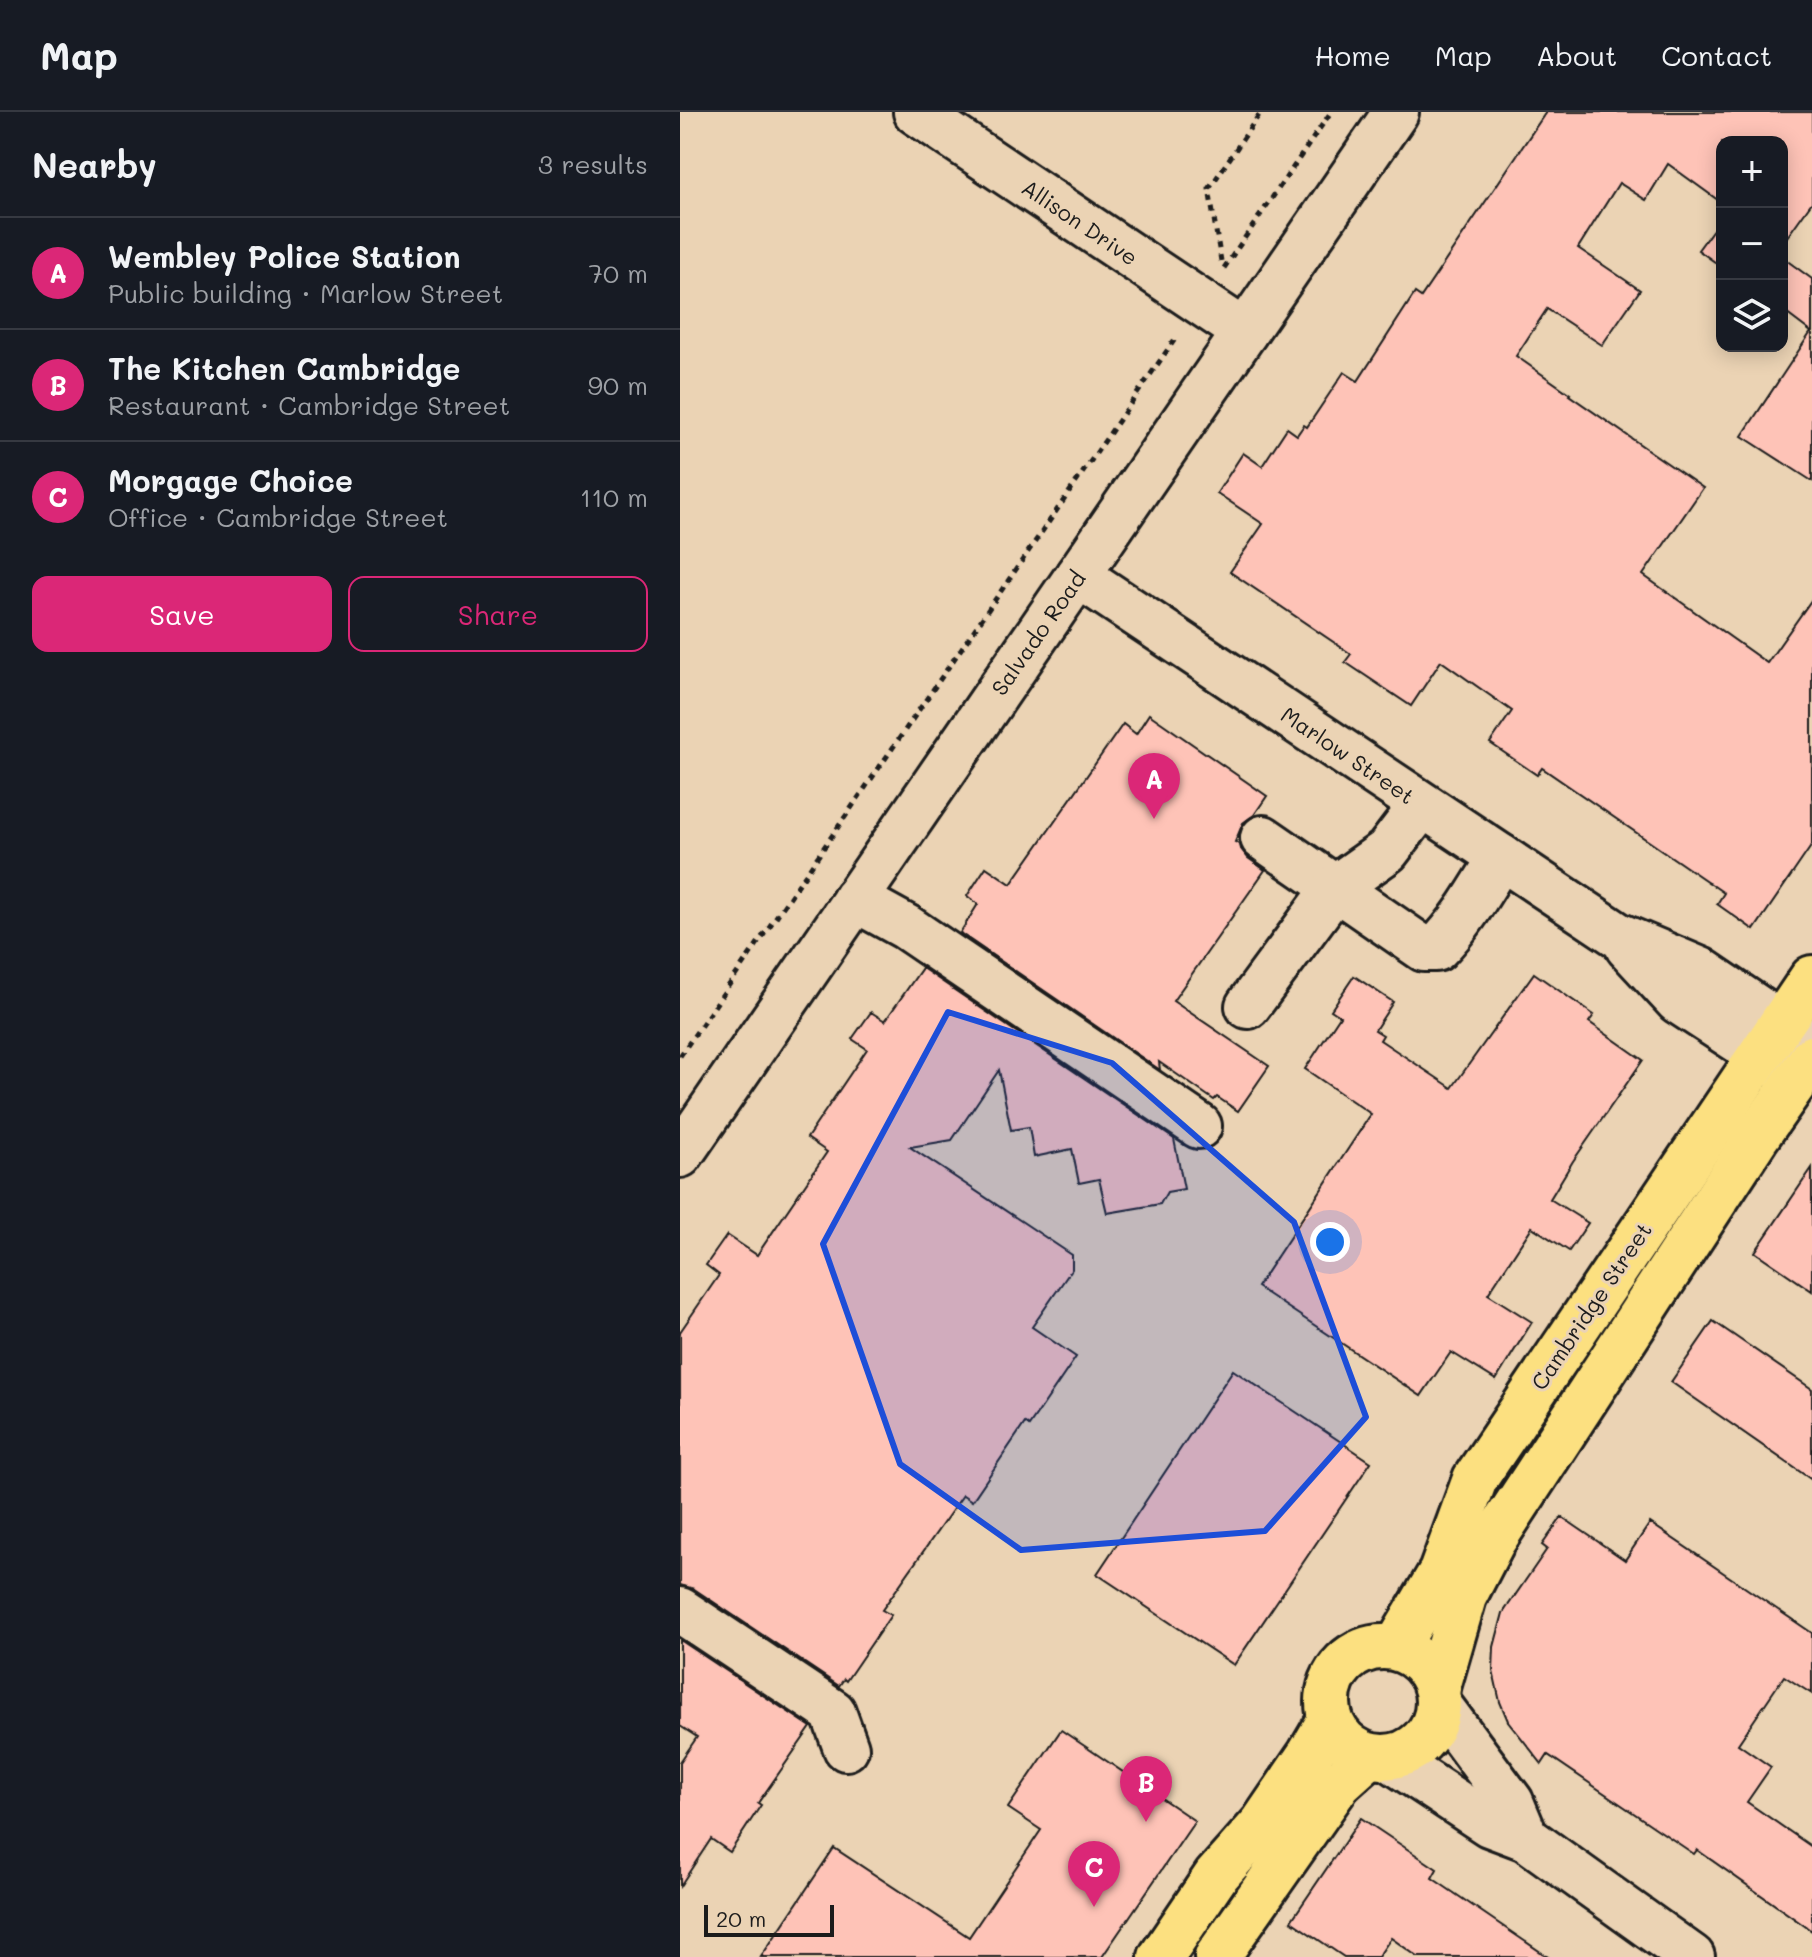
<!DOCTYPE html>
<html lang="en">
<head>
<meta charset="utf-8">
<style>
  :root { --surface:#171b24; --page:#242831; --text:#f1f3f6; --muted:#9ea1a6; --line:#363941; --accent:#db2777 }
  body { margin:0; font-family:Mali,sans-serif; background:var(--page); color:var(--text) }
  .controls { position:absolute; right:24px; top:24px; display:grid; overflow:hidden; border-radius:16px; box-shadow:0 4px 20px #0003 }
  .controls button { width:72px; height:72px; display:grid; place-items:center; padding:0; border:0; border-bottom:2px solid var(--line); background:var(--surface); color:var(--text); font:40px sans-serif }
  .scale { position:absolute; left:24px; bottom:20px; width:130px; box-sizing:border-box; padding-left:8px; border:4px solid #1c1c1c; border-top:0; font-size:22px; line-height:28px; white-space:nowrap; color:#1c1c1c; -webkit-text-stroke:6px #ebd3b4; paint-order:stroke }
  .you { position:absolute; left:650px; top:1130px; width:28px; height:28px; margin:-20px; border:6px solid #fff; border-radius:50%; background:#1a73e8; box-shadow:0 0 0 12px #1a73e833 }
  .badge { display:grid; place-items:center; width:52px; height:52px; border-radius:50%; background:var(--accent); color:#fff; font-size:26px; font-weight:700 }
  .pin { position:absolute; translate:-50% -66px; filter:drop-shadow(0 2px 4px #0008) }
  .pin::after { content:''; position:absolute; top:42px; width:28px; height:24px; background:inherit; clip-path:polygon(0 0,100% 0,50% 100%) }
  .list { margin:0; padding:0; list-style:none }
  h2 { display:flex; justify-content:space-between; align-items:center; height:104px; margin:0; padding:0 32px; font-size:34px }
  h2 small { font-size:26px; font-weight:400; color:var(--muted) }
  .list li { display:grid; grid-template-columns:52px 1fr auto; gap:24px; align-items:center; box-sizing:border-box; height:112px; padding:0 32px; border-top:2px solid var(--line) }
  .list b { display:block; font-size:30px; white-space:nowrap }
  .list p { margin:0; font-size:26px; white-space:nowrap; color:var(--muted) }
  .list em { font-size:26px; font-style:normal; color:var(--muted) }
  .actions { display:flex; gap:16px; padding:24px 32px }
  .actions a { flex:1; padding:18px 0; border:2px solid var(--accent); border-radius:16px; text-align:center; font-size:28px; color:var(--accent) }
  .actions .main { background:var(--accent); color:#fff }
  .icon { flex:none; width:44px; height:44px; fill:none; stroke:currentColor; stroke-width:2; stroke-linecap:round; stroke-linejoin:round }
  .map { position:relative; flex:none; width:1132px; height:1845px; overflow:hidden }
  header { display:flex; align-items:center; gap:48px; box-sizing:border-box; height:112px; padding:0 40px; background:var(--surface); border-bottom:2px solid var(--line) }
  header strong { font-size:38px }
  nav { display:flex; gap:44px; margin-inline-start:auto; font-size:28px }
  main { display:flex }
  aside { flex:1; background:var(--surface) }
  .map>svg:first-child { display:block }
  .building { fill:#fec3b7; stroke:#1c1c1c; stroke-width:2 }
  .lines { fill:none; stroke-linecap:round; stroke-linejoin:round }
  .minor-casing { stroke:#1c1c1c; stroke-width:50 }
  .major-casing { stroke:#1c1c1c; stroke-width:50 }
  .path { stroke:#1c1c1c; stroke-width:5; stroke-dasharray:6 6; stroke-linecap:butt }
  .minor { stroke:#ebd3b4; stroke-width:44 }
  .major { stroke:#fce080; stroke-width:44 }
  .marked { fill:#1d4ed8; fill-opacity:0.2; stroke:#1d4ed8; stroke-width:6; stroke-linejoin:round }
  .labels { text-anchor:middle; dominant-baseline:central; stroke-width:6; stroke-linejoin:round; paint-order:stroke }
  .street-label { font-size:22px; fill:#1c1c1c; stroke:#ebd3b4 }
</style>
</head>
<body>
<header>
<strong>Map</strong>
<nav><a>Home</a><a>Map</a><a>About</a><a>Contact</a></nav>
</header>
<main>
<aside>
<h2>Nearby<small>3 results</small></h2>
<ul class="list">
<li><span class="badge">A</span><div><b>Wembley Police Station</b><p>Public building · Marlow Street</p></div><em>70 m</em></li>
<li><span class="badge">B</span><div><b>The Kitchen Cambridge</b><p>Restaurant · Cambridge Street</p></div><em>90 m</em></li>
<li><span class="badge">C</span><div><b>Morgage Choice</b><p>Office · Cambridge Street</p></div><em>110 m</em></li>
</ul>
<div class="actions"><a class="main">Save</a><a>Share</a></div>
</aside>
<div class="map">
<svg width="1132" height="1845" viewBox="0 0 1132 1845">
  <rect width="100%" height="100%" fill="#ebd3b4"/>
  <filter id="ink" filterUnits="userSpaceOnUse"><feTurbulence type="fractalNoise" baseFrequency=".0125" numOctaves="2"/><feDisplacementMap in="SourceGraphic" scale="16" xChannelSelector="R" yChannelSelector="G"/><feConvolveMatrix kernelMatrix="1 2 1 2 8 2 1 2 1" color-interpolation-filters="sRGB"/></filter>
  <g filter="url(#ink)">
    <!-- building -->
    <g class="building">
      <polygon points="866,0 1132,0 1132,90 1102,132 1102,30 1042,30 1042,91 988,52 966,88 939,71 898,136 960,178 922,233 867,197 836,244 890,282 889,283 1023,376 963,463 1087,551 1132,487 1132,733 1074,818 1037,792 1044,781 862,656 857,663 810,631 832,599 761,549 731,594 665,550 671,542 550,460 583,412 537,381 563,341 582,354 607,316 617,323 624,313 627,315 664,260 678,269 735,181 741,185"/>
      <polygon points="1042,105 1042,155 1018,138"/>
      <polygon points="1102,145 1132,167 1132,369 1062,324 1131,220 1102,198"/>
      <polygon points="469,602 587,684 574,703 563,711 555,730 560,732 561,737 568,746 585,758 493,889 589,954 558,999 537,985 534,988 479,950 480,958 280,821 298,792 287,784 306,755 331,772 443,612 456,622"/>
      <polygon points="242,856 494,1027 504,1077 487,1080 480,1092 427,1101 419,1067 399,1071 392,1037 354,1045 349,1015 331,1018 319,958 272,1028 230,1035 392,1143 392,1157 352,1215 396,1245 349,1314 345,1311 292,1389 283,1383 202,1498 211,1503 166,1569 164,1567 159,1574 14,1477 0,1473 0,1220 39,1163 26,1153 47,1123 77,1143 147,1040 127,1026 187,937 172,927 191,900 205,909"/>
      <polygon points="854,861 914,903 909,910 963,948 893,1049 870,1087 908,1111 889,1139 852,1115 808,1182 852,1210 816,1268 771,1240 741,1284 577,1175 691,1002 625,957 660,904 651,898 674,864 713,890 695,918 703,923 700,928 772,976"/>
      <polygon points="1132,1056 1132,1179 1075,1140"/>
      <polygon points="1033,1209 1132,1277 1132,1368 991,1270"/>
      <polygon points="553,1258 691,1350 554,1553 417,1462"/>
      <polygon points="882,1405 945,1448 970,1411 1132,1521 1132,1582 1104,1564 1058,1632 1091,1655 1067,1690 1132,1735 1132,1819 1017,1738 1014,1742 868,1643 862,1652 828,1609 820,1590 813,1559 814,1535 823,1501 867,1437 862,1433"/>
      <polygon points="0,1528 131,1615 78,1691 81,1693 50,1740 31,1727 0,1774 0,1650 17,1625 0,1614"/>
      <polygon points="381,1618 515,1709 422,1845 81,1845 154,1736 289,1825 361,1718 328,1696"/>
      <polygon points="681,1706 757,1757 752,1766 868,1845 738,1845 711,1826 698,1845 664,1845 611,1809"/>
    </g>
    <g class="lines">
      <!-- minor casing -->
      <g class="minor-casing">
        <g id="minor">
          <polyline points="236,0 565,220"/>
          <polyline points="398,463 938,823 1021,858 1132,933"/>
          <path d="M583 726 744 837H756C783 810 801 777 821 745"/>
          <polyline points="175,787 226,815 519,1014"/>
          <polyline points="948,835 998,889 1113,964"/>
          <polyline points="568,894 656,775 707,739 742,693"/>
          <polyline points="0,1043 716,0"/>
          <polyline points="0,1498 153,1600 166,1636"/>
          <polyline points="759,1593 831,1690 846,1726"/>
          <polyline points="709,1646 809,1712 846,1726 1012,1845"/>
        </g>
      </g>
      <!-- major casing -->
      <g class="major-casing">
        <g id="major">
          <circle cx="703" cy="1590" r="55"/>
          <polyline points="716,1536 761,1460 795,1367 1132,866"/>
          <polyline points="758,1575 784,1485 813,1429 1076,1026 1132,946"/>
          <polyline points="481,1845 536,1764 583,1711 630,1642 650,1608"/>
          <polyline points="537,1845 659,1671 689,1644"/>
        </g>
      </g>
      <!-- path -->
      <g class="path">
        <polyline points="541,149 529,77 581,0"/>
        <polyline points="544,156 651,0"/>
        <polyline points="0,944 495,227"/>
      </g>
      <!-- minor -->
      <use href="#minor" class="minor"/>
      <!-- major -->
      <use href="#major" class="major"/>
    </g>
  </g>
  <!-- marked area -->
  <path class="marked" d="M268 900 432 951 614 1110 686 1305 585 1419 341 1438 220 1352 143 1132Z"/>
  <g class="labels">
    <!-- street labels -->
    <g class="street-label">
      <text transform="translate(400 110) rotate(34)">Allison Drive</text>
      <text transform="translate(358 521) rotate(-55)">Salvado Road</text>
      <text transform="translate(668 643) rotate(34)">Marlow Street</text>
      <text transform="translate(911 1194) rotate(-56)">Cambridge Street</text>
    </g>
  </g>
</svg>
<div class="controls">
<button>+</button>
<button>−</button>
<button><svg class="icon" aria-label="layers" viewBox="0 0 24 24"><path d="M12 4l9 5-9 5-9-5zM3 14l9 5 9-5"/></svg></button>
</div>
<div class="scale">20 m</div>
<div class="you"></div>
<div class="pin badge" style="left:474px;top:707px">A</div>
<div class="pin badge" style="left:466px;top:1710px">B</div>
<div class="pin badge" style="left:414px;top:1795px">C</div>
</div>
</main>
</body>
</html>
